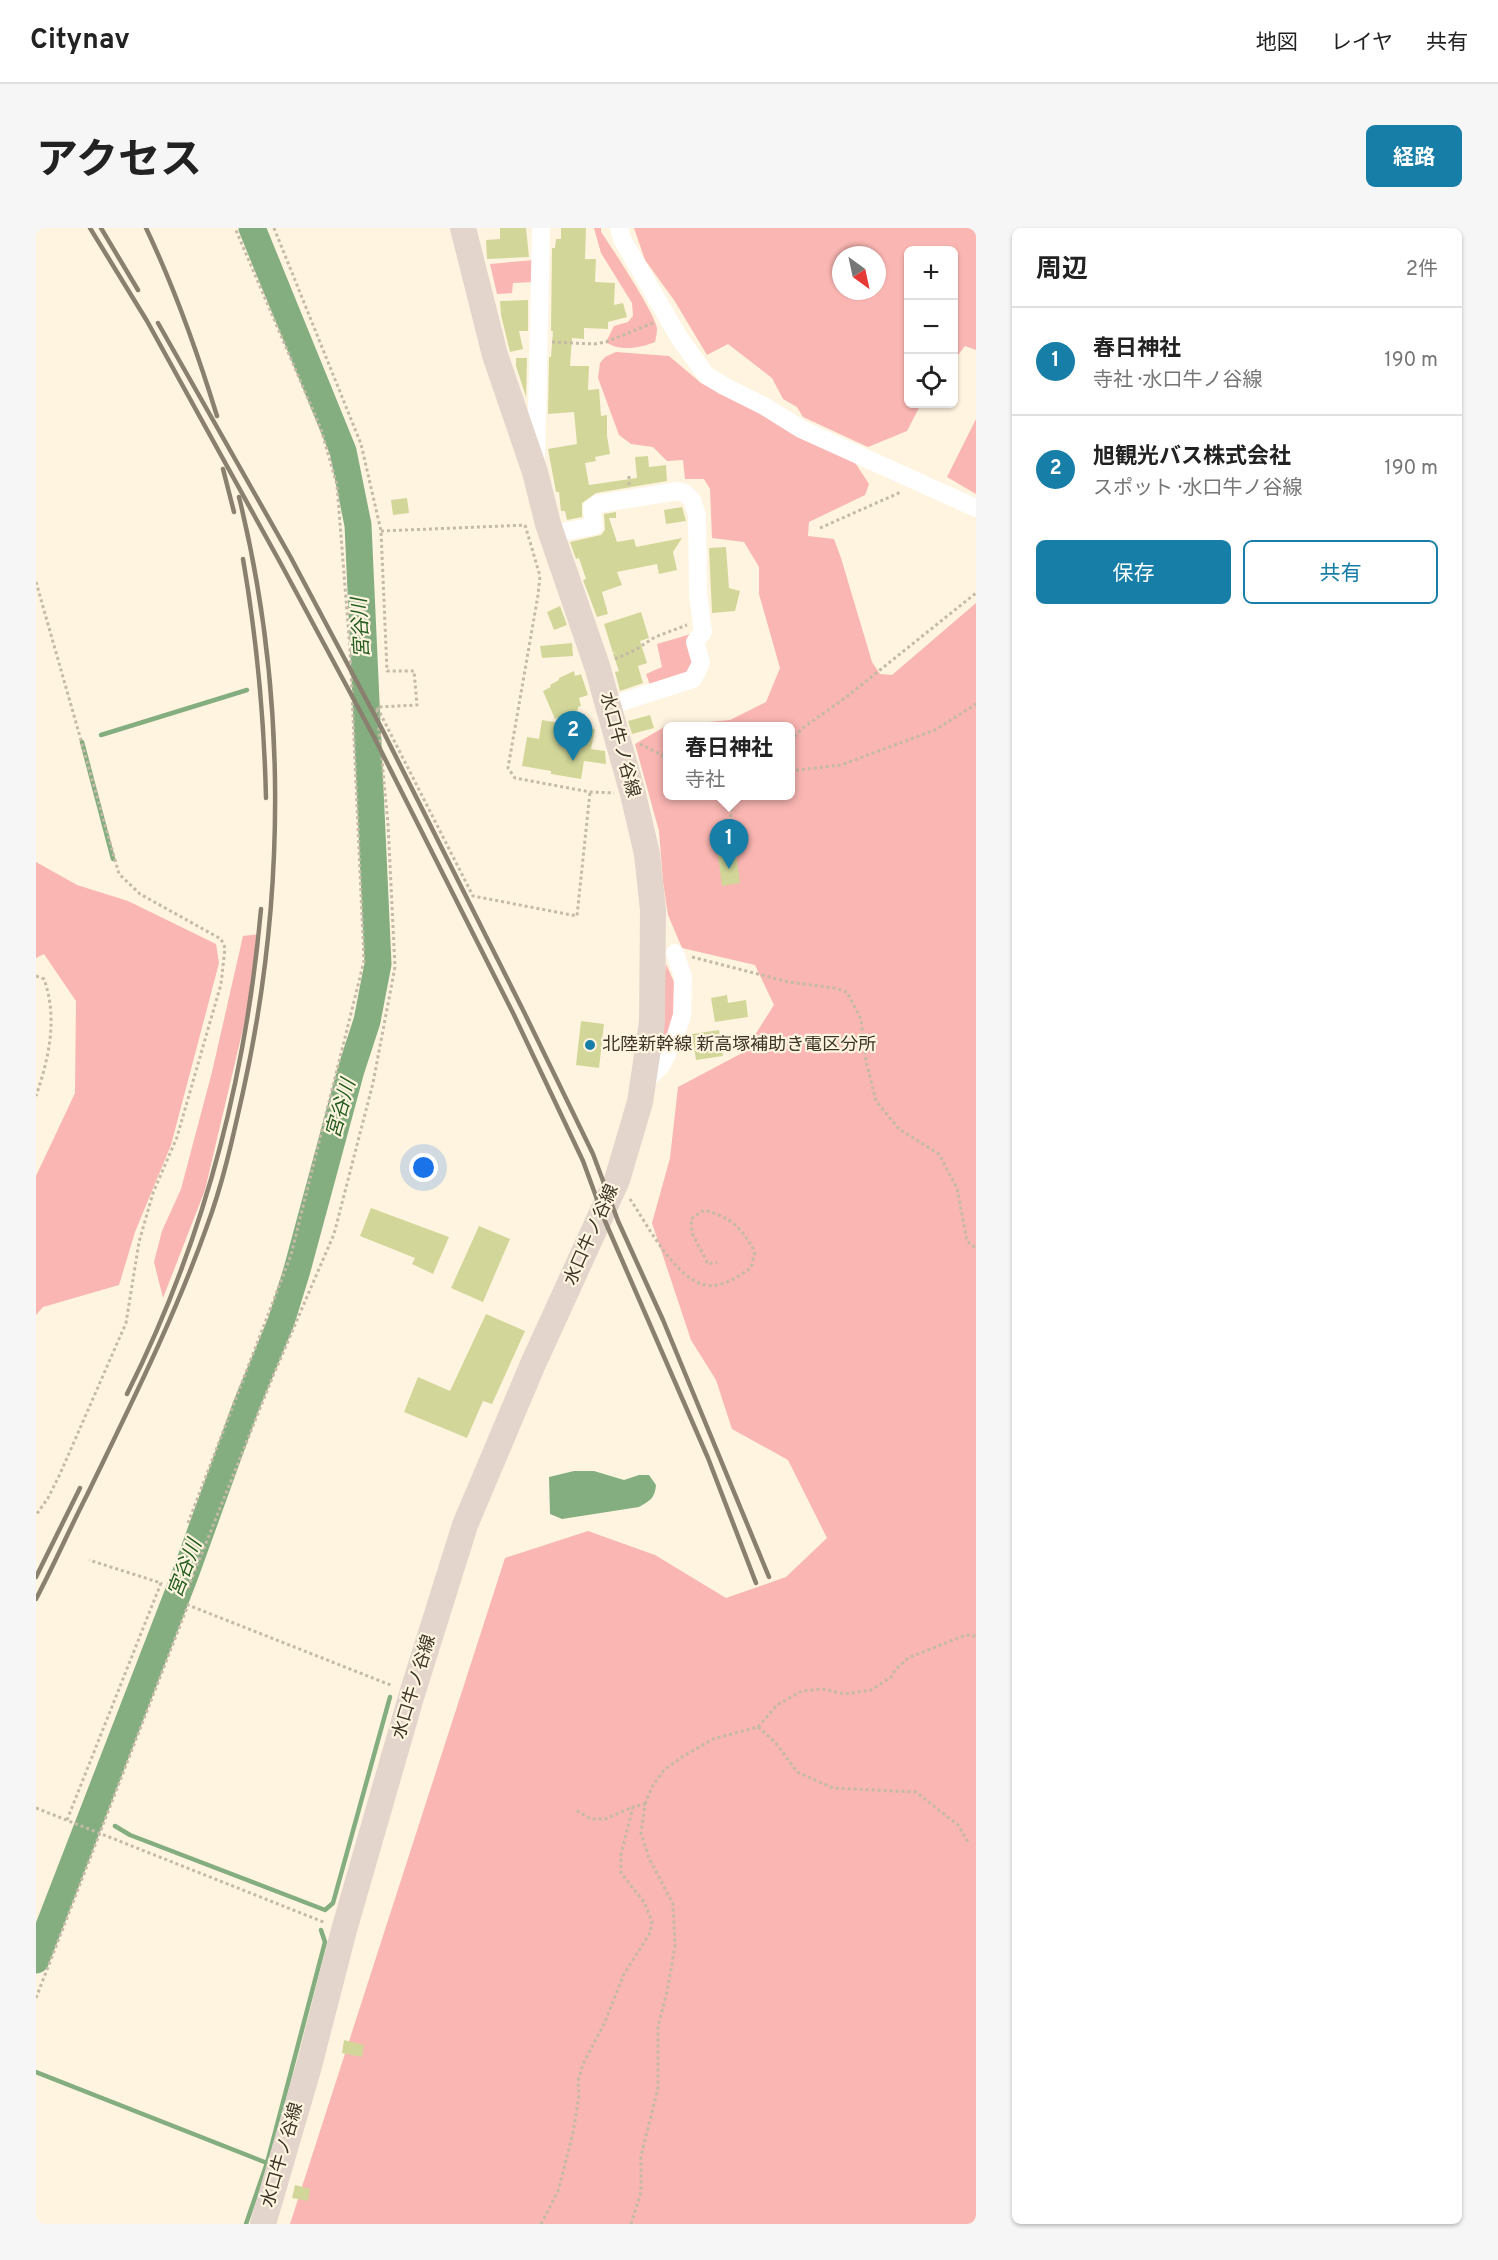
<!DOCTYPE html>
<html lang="ja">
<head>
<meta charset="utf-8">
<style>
  :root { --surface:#fff; --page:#f6f6f6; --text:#222; --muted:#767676; --line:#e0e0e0; --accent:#177ea8 }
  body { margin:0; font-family:Overpass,"Noto Sans JP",sans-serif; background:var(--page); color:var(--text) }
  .controls { position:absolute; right:18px; top:18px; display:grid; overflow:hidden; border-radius:9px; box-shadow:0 2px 4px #0004 }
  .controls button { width:54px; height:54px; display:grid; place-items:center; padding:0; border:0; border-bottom:2px solid var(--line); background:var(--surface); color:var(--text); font:30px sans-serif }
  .compass { position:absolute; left:796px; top:18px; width:54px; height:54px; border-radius:50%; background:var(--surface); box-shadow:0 2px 4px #0004; rotate:147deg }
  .you { position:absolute; left:388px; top:940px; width:21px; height:21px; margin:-15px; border:4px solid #fff; border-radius:50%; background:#1a73e8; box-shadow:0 0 0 9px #1a73e833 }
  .badge { display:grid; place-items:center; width:39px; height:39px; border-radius:50%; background:var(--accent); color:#fff; font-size:20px; font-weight:700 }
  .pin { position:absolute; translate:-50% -50px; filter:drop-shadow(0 2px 3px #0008) }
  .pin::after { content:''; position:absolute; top:32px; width:21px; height:18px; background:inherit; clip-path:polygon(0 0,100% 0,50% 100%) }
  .popup { position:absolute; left:627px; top:494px; width:132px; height:78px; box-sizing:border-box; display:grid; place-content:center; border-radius:9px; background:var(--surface); filter:drop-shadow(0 2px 4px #0005); font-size:20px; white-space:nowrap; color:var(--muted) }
  .popup b { font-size:22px; color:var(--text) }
  .popup::after { content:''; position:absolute; left:50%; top:100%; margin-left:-12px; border:12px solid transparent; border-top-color:var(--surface) }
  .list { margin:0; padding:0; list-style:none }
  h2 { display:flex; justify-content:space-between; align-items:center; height:78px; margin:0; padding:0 24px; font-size:26px }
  h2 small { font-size:20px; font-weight:400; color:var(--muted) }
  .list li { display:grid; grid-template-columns:39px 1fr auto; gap:18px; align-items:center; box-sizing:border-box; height:108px; padding:0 24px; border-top:2px solid var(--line) }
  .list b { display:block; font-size:22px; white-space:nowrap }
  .list p { margin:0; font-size:20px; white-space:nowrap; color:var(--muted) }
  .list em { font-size:20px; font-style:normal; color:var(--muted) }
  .actions { display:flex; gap:12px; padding:18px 24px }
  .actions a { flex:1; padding:14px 0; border:2px solid var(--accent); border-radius:9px; text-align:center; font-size:21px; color:var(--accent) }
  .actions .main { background:var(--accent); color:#fff }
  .icon { flex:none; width:33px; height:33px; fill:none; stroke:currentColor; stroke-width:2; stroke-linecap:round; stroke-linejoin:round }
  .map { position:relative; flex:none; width:940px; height:1996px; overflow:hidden; border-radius:9px }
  header { display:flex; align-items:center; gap:36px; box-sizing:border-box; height:84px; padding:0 30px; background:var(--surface); border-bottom:2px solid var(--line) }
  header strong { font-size:28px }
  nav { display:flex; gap:33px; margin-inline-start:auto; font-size:21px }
  .intro { display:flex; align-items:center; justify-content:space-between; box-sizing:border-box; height:144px; padding:0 36px }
  h1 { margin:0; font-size:42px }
  .button { padding:15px 27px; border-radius:9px; background:var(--accent); color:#fff; font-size:21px; font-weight:700 }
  main { display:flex; gap:36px; padding:0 36px }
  aside { flex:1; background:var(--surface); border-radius:9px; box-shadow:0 2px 4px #0004 }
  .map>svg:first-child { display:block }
  .green { fill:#fab6b2; fill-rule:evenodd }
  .water { fill:#84ae7f }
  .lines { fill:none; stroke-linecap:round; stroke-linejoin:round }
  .stream { stroke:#84ae7f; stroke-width:4.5 }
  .river { stroke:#84ae7f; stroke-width:27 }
  .building { fill:#d2d799 }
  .path { stroke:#c4baa7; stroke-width:3; stroke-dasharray:3 3; stroke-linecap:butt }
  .minor { stroke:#fff; stroke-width:18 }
  .secondary { stroke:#e3d5cc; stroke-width:26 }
  .rail { stroke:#89806f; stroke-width:4.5 }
  .poi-dot { fill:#177ea8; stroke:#fff4df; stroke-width:2 }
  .labels { text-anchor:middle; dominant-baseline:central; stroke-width:4.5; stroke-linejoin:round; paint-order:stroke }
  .street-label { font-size:18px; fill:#3c3527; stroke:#fff4df }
  .poi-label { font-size:18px; fill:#3c3527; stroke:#fff4df; text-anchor:start }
  .water-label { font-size:20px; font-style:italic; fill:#245e20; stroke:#fff4df }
</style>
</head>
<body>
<header>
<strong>Citynav</strong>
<nav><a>地図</a><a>レイヤ</a><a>共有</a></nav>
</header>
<div class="intro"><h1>アクセス</h1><a class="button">経路</a></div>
<main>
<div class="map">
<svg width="940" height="1996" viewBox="0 0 940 1996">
  <rect width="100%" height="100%" fill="#fff4df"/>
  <!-- green -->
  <g class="green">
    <path d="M558 0H565V4C575 18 619 86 621 100 621 105 620 110 619 114 605 120 583 124 570 114L578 98 592 94 597 88 596 75 565 25Z"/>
    <path d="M598 0H940V122L929 118 918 132V22H872V176H885L871 203 832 219 767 189 761 179 747 171 736 150 692 116 671 127 638 72 609 32ZM805 27H841V63H805Z"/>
    <polygon points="498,32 498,54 477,55 476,65 461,66 454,36"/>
    <path d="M580 124 633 128 665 155 818 233 833 256 829 267 773 294 772 308 798 311 805 330 836 434 844 446 856 447 940 375V1996H254L469 1330 552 1303 619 1327 690 1370 750 1349 791 1310 752 1232 696 1201 680 1152 655 1112 616 995 634 930 642 859 708 824 738 777 719 737 646 720 632 687 627 654 623 603 599 516 630 498 694 492 730 474 744 440 723 366V339L708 314 676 310 674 261 668 251H649L647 232 631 233 617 219 595 216 583 207 562 150 564 135 569 129ZM632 498H754V568H632Z"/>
    <polygon points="940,191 940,266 911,249"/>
    <polygon points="655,406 661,435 655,448 615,460 610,446 626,439 621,416"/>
    <polygon points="0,634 41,657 92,673 180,716 183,735 135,917 99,1004 83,1057 7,1079 0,1087 0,948 39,865 40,773 8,726 0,730"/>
    <polygon points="224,706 209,792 169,962 127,1070 118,1034 126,1003 145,961 176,844 207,708"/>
    <polygon points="630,736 638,754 639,799 619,830"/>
  </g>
  <!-- water -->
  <path class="water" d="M538 1243H558L588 1252 603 1247H613L620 1257C619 1270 614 1273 603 1279L526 1291 514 1286 513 1249Z"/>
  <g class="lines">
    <!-- stream -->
    <g class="stream">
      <polyline points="65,507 211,462"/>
      <polyline points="46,514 77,631"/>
      <polyline points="79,1598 94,1607 289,1682 297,1675 354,1469"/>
      <polyline points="0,1844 231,1935"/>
      <polyline points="210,1996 231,1935 289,1714 285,1702"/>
    </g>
    <!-- river -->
    <polyline class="river" points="0,1732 149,1347 210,1178 245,1094 261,1042 315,842 331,793 342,736 322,297 307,223 216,0"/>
  </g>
  <!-- building -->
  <g class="building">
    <polygon points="464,0 490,0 493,29 451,31 450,12 464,11"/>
    <polygon points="525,0 550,0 549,31 560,31 559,54 579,55 578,77 587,75 591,89 572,94 572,101 548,100 548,111 536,110 534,138 553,138 552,162 563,161 565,188 571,187 571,208 574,226 559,229 560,233 549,235 553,257 601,250 599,229 612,228 613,239 630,237 631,253 560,265 546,275 546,289 531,292 529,283 525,283 523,264 520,264 512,221 541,216 538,184 512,186 513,129 515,129 517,103 515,103 516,20 519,20 520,11 525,11"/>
    <polygon points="492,72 492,103 483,103 487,121 474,124 465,87 464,73"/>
    <polygon points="480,130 491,130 490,169 480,138"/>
    <polygon points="371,270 373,285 357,287 355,272"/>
    <polygon points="646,279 650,293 630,296 628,282"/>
    <polygon points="580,284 580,290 573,290 581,314 598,311 600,319 646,310 637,324 641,342 623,346 621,336 581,344 586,357 566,364 572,386 561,389 547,352 550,351 543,330 540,331 534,314 565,307 569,302 568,286"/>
    <polygon points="690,319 693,360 704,363 699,383 676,385 673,320"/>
    <polygon points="524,378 531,397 518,402 511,384"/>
    <polygon points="605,384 613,410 604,413 611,435 602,438 607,455 584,463 579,444 583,443 577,426 580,424 577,425 568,396"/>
    <polygon points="536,415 537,428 506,430 504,418"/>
    <polygon points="538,443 539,448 545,446 552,467 543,470 545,478 542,479 542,482 519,491 507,463 515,459 514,457 523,452 523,450"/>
    <polygon points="614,487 618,500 596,506 592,493"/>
    <polygon points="506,492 559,501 555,521 569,523 570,536 548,533 545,551 515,546 515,543 486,538 491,509 503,511"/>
    <polygon points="700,625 704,655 686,658 682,627"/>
    <polygon points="691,767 692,775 710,772 712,789 679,794 675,770"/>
    <polygon points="545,793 568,796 563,840 540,837"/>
    <polygon points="683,802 687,828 660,832 656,806"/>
    <polygon points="335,980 413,1009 397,1046 376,1036 379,1030 324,1008"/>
    <polygon points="443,998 474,1011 447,1074 415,1060"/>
    <polygon points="450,1086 489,1103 456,1176 447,1173 431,1210 368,1184 382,1149 414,1163"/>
    <polygon points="308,1812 328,1817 326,1829 306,1825"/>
    <polygon points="259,1957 274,1961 272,1973 256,1970"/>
  </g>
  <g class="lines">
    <!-- path -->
    <g class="path">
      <polyline points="238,0 325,216 345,303 351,443 378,443 381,477 341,479 437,668 541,688 554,564"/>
      <polyline points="516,114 558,116 570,114 617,95"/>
      <polyline points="593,248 593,257"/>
      <polyline points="489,297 504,348 502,367 472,540 479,550 554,564 578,565"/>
      <polyline points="784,300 865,264"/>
      <polyline points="345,303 489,297"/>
      <polyline points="0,354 83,646 104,666 185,711 189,720 185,756 141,909 117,965 103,1014 90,1095 24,1246 12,1270 0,1287"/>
      <polyline points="579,431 599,422 619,409 651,397"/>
      <polyline points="754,513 768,499 809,470 940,365"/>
      <polyline points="604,516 632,530"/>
      <polyline points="754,543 805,537 899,502 940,476"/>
      <polyline points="694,601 695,583 700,568"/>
      <polyline points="656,729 753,754 798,760 811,764 825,791 830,833 840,873 863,901 903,926 921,960 931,1013 940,1020"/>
      <path d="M0 748 8 751C22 790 13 830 0 868"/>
      <path d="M594 971C612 997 645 1065 682 1057 694 1054 705 1047 715 1040L719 1024C705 999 696 990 668 982L655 991 656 1005 672 1036 681 1034"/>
      <polyline points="152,1295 255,1027 328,733 314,422 301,257 285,201 199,0"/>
      <polyline points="152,1360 237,1148 298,1006 337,855 359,739 352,596 341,481"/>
      <polyline points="722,1499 740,1515 761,1544 797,1560 880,1564 922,1597 932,1614"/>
      <polyline points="609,1576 616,1559 628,1542 646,1529 677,1511 722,1499 741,1477 766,1463 787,1461 809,1466 835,1462 855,1449 860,1441 872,1430 930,1407 940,1408"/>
      <polyline points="0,1580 290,1695"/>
      <polyline points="31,1592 125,1355 53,1332"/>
      <polyline points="0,1770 152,1377 357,1458"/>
      <polyline points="505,1996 522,1963 537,1905 543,1867 542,1853 547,1836 568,1796 588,1746 614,1705 616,1693 608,1674 585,1645 585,1626 597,1579 569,1591 555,1591 538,1581"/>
      <polyline points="595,1996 605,1964 605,1928 622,1860 622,1798 631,1764 639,1718 637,1676 613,1630 605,1605 609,1576 597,1579"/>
      <polyline points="938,1996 940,1994"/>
    </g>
    <!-- minor -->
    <g class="minor">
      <polyline points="583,0 586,11 644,111 670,147 688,158 728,178 765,201 940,280"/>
      <polyline points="500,232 505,0"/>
      <polyline points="516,306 558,298 556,280 562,276 642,263 649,265 656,272 661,287 662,366 667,404 659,414 665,435 657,451 573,478"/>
      <polyline points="608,847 617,846 625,838 639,810 646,787 647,749 639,725"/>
    </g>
    <!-- secondary -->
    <polyline class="secondary" points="227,1996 273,1838 308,1702 376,1466 429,1297 497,1136 581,952 604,874 616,794 617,682 611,626 597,566 561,438 512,296 499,244 459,127 427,0"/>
    <!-- rail -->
    <g class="rail">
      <polyline points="54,0 111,93 245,336 338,509 478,787 547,933 569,993 672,1230 720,1355"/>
      <polyline points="65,0 102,62"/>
      <path d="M110 0C139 61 161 123 181 188"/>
      <polyline points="122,95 254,328 346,501 488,784 557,926 582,993 627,1092 733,1349"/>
      <polyline points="187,241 198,284"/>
      <path d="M207 331C221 412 228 487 230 570"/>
      <path d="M91 1166C167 1015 210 849 225 681"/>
      <polyline points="0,1349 44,1260"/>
      <path d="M0 1371C18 1337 33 1302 51 1267 94 1178 138 1091 171 998 187 955 197 909 207 864 250 669 251 464 203 269"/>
    </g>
  </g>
  <!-- markers -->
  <circle class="poi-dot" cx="554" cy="817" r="6"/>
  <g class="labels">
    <!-- street labels -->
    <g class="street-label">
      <text transform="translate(583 517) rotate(75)">水口牛ノ谷線</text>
      <text transform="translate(556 1007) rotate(-66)">水口牛ノ谷線</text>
      <text transform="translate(379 1459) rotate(-73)">水口牛ノ谷線</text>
      <text transform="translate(247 1927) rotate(-74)">水口牛ノ谷線</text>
    </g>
    <!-- poi labels -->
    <g class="poi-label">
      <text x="566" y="817">北陸新幹線 新高塚補助き電区分所</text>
    </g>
    <!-- water labels -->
    <g class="water-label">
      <text transform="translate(326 400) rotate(-93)">宮谷川</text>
      <text transform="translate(306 881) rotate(-74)">宮谷川</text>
      <text transform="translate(150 1341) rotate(-69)">宮谷川</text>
    </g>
  </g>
</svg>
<div class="controls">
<button>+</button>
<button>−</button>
<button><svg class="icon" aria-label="locate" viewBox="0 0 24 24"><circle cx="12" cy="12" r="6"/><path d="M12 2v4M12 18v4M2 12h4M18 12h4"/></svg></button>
</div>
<svg class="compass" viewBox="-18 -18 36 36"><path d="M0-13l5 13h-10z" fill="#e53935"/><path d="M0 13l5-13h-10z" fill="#767676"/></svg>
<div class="you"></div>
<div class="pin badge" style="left:693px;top:641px">1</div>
<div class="popup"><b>春日神社</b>寺社</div>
<div class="pin badge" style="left:537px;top:533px">2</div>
</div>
<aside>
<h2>周辺<small>2件</small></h2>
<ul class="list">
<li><span class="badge">1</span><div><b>春日神社</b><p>寺社 · 水口牛ノ谷線</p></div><em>190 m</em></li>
<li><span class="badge">2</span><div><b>旭観光バス株式会社</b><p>スポット · 水口牛ノ谷線</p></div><em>190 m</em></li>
</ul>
<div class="actions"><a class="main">保存</a><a>共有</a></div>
</aside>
</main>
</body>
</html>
